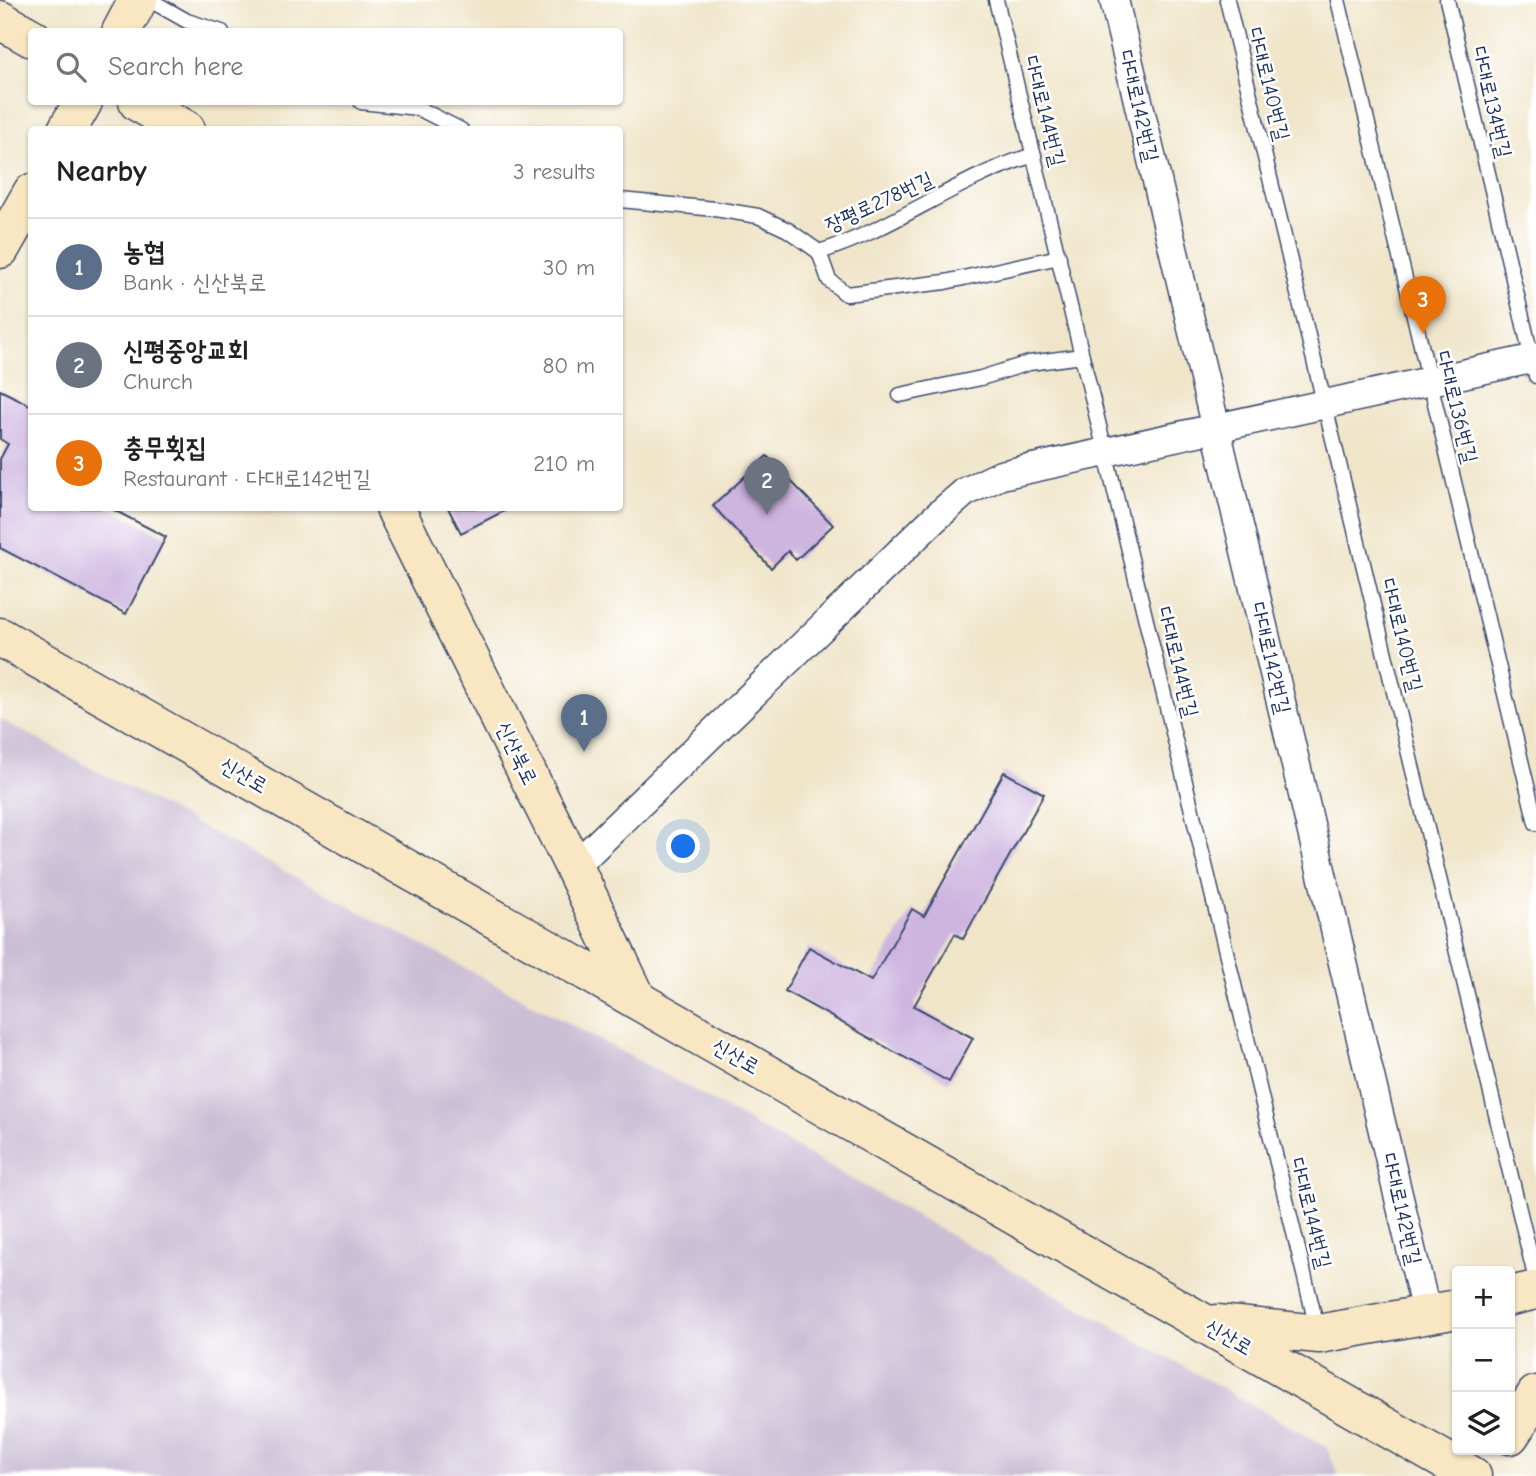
<!DOCTYPE html>
<html lang="en">
<head>
<meta charset="utf-8">
<style>
  :root { --surface:#fff; --page:#f2f2f2; --text:#202124; --muted:#757577; --line:#e0e0e0; --accent:#0f766e }
  body { margin:0; font-family:"Comic Neue","Poor Story",sans-serif; background:var(--page); color:var(--text) }
  .controls { position:absolute; right:21px; bottom:21px; display:grid; overflow:hidden; border-radius:7px; box-shadow:0 2px 5px #0004 }
  .controls button { width:63px; height:63px; display:grid; place-items:center; padding:0; border:0; border-bottom:2px solid var(--line); background:var(--surface); color:var(--text); font:35px sans-serif }
  .you { position:absolute; left:684px; top:847px; width:24px; height:24px; margin:-18px; border:5px solid #fff; border-radius:50%; background:#1a73e8; box-shadow:0 0 0 10px #1a73e833 }
  .badge { display:grid; place-items:center; width:46px; height:46px; border-radius:50%; background:var(--accent); color:#fff; font-size:23px; font-weight:700 }
  .pin { position:absolute; translate:-50% -58px; filter:drop-shadow(0 2px 4px #0008) }
  .pin::after { content:''; position:absolute; top:37px; width:24px; height:21px; background:inherit; clip-path:polygon(0 0,100% 0,50% 100%) }
  .list { margin:0; padding:0; list-style:none }
  h2 { display:flex; justify-content:space-between; align-items:center; height:91px; margin:0; padding:0 28px; font-size:30px }
  h2 small { font-size:23px; font-weight:400; color:var(--muted) }
  .list li { display:grid; grid-template-columns:46px 1fr auto; gap:21px; align-items:center; box-sizing:border-box; height:98px; padding:0 28px; border-top:2px solid var(--line) }
  .list b { display:block; font-size:26px; white-space:nowrap }
  .list p { margin:0; font-size:23px; white-space:nowrap; color:var(--muted) }
  .list em { font-size:23px; font-style:normal; color:var(--muted) }
  .icon { flex:none; width:38px; height:38px; fill:none; stroke:currentColor; stroke-width:2; stroke-linecap:round; stroke-linejoin:round }
  .map { position:relative; flex:none; width:1536px; height:1476px; overflow:hidden }
  .search { position:absolute; background:var(--surface); box-shadow:0 2px 5px #0004; left:28px; top:28px; width:595px; height:77px; display:flex; align-items:center; gap:18px; box-sizing:border-box; padding:0 24px; border-radius:7px; color:var(--muted); font-size:26px }
  .panel { position:absolute; background:var(--surface); box-shadow:0 2px 5px #0004; left:28px; top:126px; width:595px; height:385px; border-radius:7px }
  .map>svg:first-child { display:block }
  .industrial { fill:#cbbfd5 }
  .building { fill:#ceb5e0 }
  .lines { fill:none; stroke-linecap:round; stroke-linejoin:round }
  .lane-casing { stroke:#3b4a6e; stroke-width:17 }
  .street-casing { stroke:#3b4a6e; stroke-width:31 }
  .secondary-casing { stroke:#3b4a6e; stroke-width:41 }
  .lane { stroke:#fff; stroke-width:14 }
  .street { stroke:#fff; stroke-width:28 }
  .secondary { stroke:#f9e7c3; stroke-width:38 }
  .labels { text-anchor:middle; dominant-baseline:central; stroke-width:5; stroke-linejoin:round; paint-order:stroke }
  .street-label { font-size:21px; fill:#1b2f5e; stroke:#fff }
</style>
</head>
<body>
<div class="map">
<svg width="1536" height="1476" viewBox="0 0 1536 1476">
  <rect width="100%" height="100%" fill="#fff"/>
  <filter id="ink" filterUnits="userSpaceOnUse"><feTurbulence type="fractalNoise" baseFrequency=".0143" numOctaves="2"/><feDisplacementMap in="SourceGraphic" scale="14" xChannelSelector="R" yChannelSelector="G"/><feConvolveMatrix kernelMatrix="1 2 1 2 8 2 1 2 1" color-interpolation-filters="sRGB"/></filter>
  <filter id="wash" filterUnits="userSpaceOnUse"><feTurbulence type="fractalNoise" baseFrequency=".00686" numOctaves="4" result="noise"/><feDisplacementMap in="SourceGraphic" scale="28" xChannelSelector="R" yChannelSelector="G"/><feGaussianBlur stdDeviation="1.57" result="paint"/><feColorMatrix in="noise" values="0 0 0 0 0 0 0 0 0 0 0 0 0 0 0 0 0 1.4 0 .05"/><feComposite in="paint" operator="in"/></filter>
  <g filter="url(#wash)">
    <rect width="100%" height="100%" fill="#f0e5c9"/>
    <!-- industrial -->
    <polygon class="industrial" points="0,719 695,1091 1326,1447 1339,1476 0,1476"/>
    <g id="blocks">
      <!-- building -->
      <g class="building">
        <polygon points="0,390 32,406 32,508 110,508 166,537 126,614 0,548 0,459 8,444 0,439"/>
        <polygon points="767,456 833,525 796,560 788,551 771,568 713,506"/>
        <polygon points="448,508 510,508 461,533"/>
        <polygon points="1004,772 1044,794 963,939 955,934 914,1006 973,1038 949,1082 785,991 809,947 871,981 912,909 924,916"/>
      </g>
    </g>
  </g>
  <g filter="url(#ink)">
    <use href="#blocks" fill-opacity="0" stroke="#3b4a6e" stroke-width="2"/>
    <g class="lines">
      <!-- lane casing -->
      <g class="lane-casing">
        <g id="lane">
          <polyline points="150,0 187,21 222,32"/>
          <polyline points="996,0 1318,1332"/>
          <polyline points="1227,0 1536,1280"/>
          <polyline points="1338,0 1536,823"/>
          <polyline points="1447,0 1536,376"/>
          <polyline points="361,102 418,108 461,130"/>
          <path d="M620 200 715 209 758 216 788 230 819 252C895 229 958 177 1034 155"/>
          <polyline points="819,252 829,280 846,294 945,282 1059,257"/>
          <polyline points="900,395 981,378 1029,363 1082,356"/>
        </g>
      </g>
      <!-- street casing -->
      <g class="street-casing">
        <g id="street">
          <polyline points="1114,0 1427,1316"/>
          <polyline points="574,867 934,519 965,492 1001,475 1536,358"/>
        </g>
      </g>
      <!-- secondary casing -->
      <g class="secondary-casing">
        <g id="secondary">
          <polyline points="0,20 32,38"/>
          <polyline points="121,32 138,0"/>
          <polyline points="138,102 186,130"/>
          <polyline points="67,130 83,102"/>
          <polyline points="0,249 32,193"/>
          <polyline points="395,508 574,867 637,999"/>
          <polyline points="0,637 1472,1476"/>
          <polyline points="1510,1296 1536,1290"/>
          <polyline points="1217,1324 1319,1334 1457,1309"/>
          <polyline points="1510,1435 1536,1395"/>
        </g>
      </g>
      <!-- lane -->
      <use href="#lane" class="lane"/>
      <!-- street -->
      <use href="#street" class="street"/>
      <!-- secondary -->
      <use href="#secondary" class="secondary"/>
    </g>
  </g>
  <g class="labels">
    <!-- street labels -->
    <g class="street-label">
      <text transform="translate(1269 84) rotate(76)">다대로140번길</text>
      <text transform="translate(1492 102) rotate(77)">다대로134번길</text>
      <text transform="translate(1139 106) rotate(77)">다대로142번길</text>
      <text transform="translate(1045 111) rotate(76)">다대로144번길</text>
      <text transform="translate(879 202) rotate(-25)">장평로278번길</text>
      <text transform="translate(1457 407) rotate(76)">다대로136번길</text>
      <text transform="translate(1402 635) rotate(76)">다대로140번길</text>
      <text transform="translate(1271 658) rotate(77)">다대로142번길</text>
      <text transform="translate(1178 662) rotate(76)">다대로144번길</text>
      <text transform="translate(517 753) rotate(64)">신산북로</text>
      <text transform="translate(244 775) rotate(30)">신산로</text>
      <text transform="translate(736 1056) rotate(30)">신산로</text>
      <text transform="translate(1402 1209) rotate(77)">다대로142번길</text>
      <text transform="translate(1311 1213) rotate(76)">다대로144번길</text>
      <text transform="translate(1229 1337) rotate(30)">신산로</text>
    </g>
  </g>
</svg>
<div class="controls">
<button>+</button>
<button>−</button>
<button><svg class="icon" aria-label="layers" viewBox="0 0 24 24"><path d="M12 4l9 5-9 5-9-5zM3 14l9 5 9-5"/></svg></button>
</div>
<div class="you"></div>
<div class="pin badge" style="left:584px;top:752px;background:#5c6f8a">1</div>
<div class="pin badge" style="left:767px;top:515px;background:#6b7280">2</div>
<div class="pin badge" style="left:1423px;top:334px;background:#e8710a">3</div>
<div class="search"><svg class="icon" aria-label="search" viewBox="0 0 24 24"><circle cx="10" cy="10" r="6"/><path d="M15 15l6 6"/></svg>Search here</div>
<section class="panel">
<h2>Nearby<small>3 results</small></h2>
<ul class="list">
<li><span class="badge" style="background:#5c6f8a">1</span><div><b>농협</b><p>Bank · 신산북로</p></div><em>30 m</em></li>
<li><span class="badge" style="background:#6b7280">2</span><div><b>신평중앙교회</b><p>Church</p></div><em>80 m</em></li>
<li><span class="badge" style="background:#e8710a">3</span><div><b>충무횟집</b><p>Restaurant · 다대로142번길</p></div><em>210 m</em></li>
</ul>
</section>
</div>
</body>
</html>
